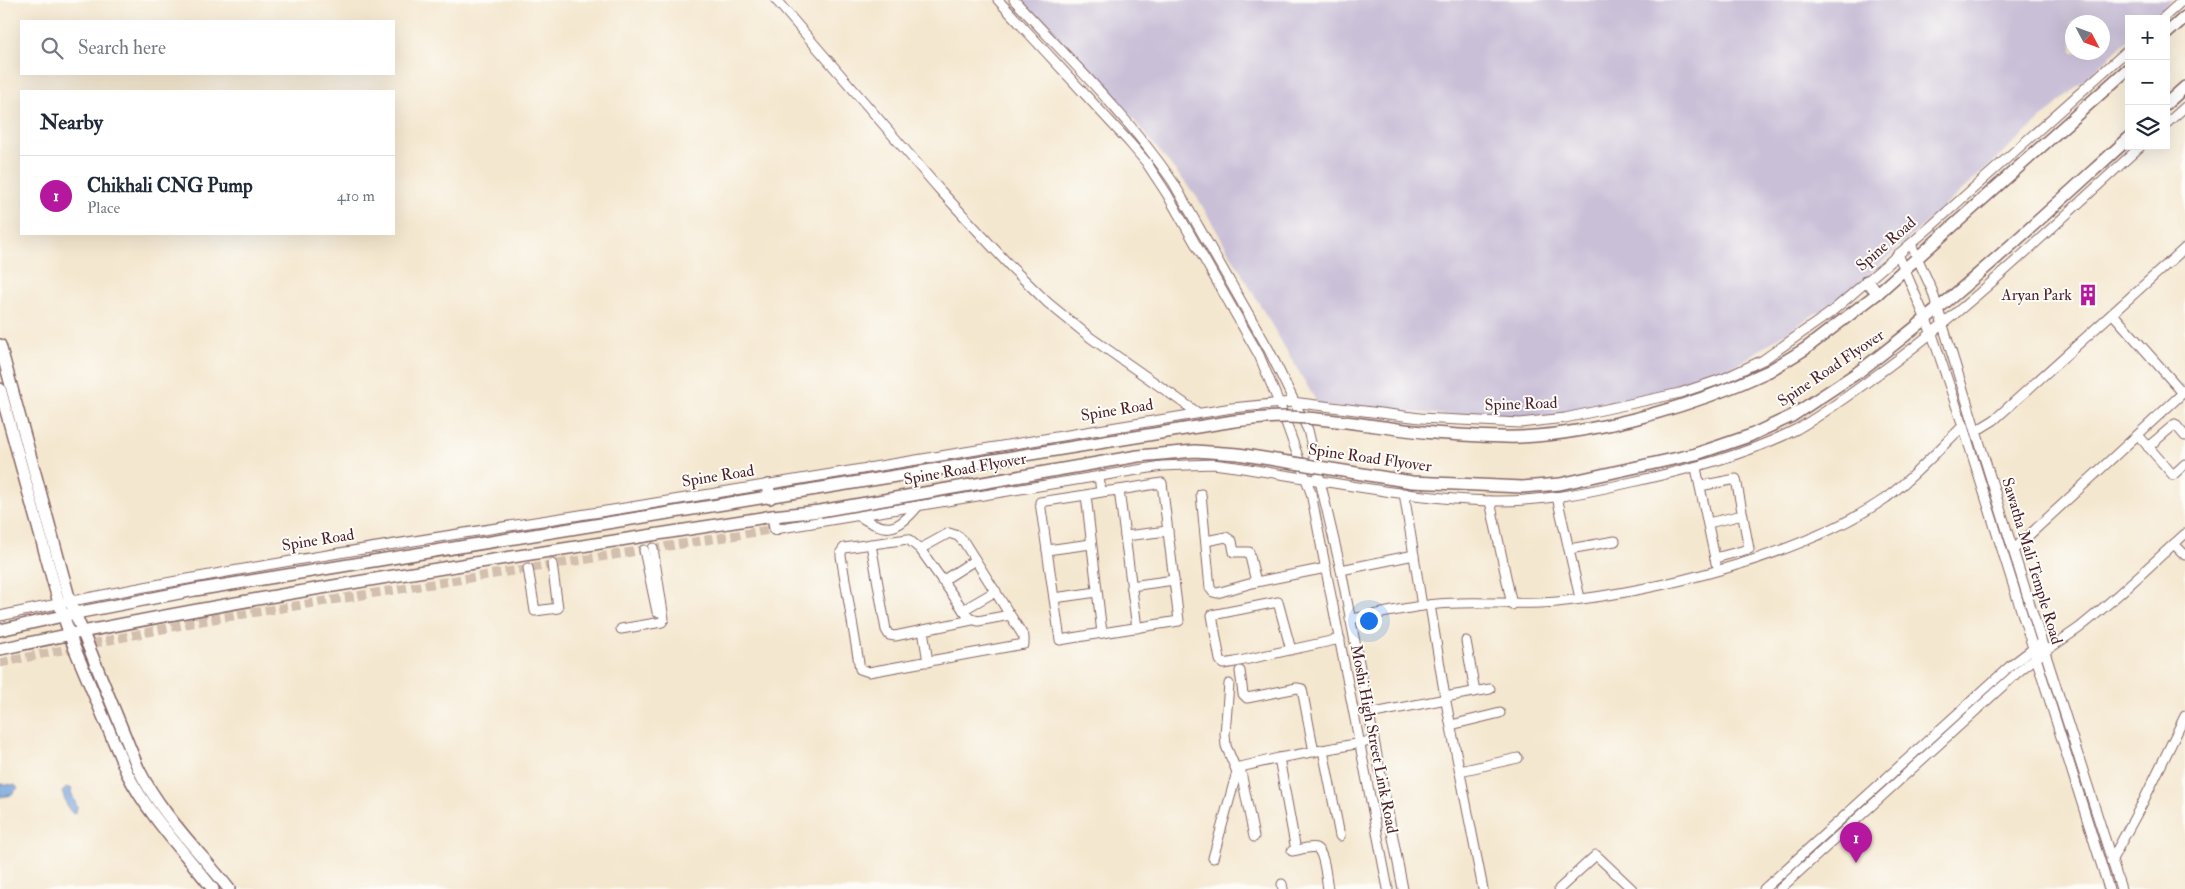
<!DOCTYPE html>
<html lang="en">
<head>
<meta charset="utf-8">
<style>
  :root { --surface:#fff; --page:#f6f6f7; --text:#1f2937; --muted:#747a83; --line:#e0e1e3; --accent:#b5179e }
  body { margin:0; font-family:"IM FELL Double Pica",serif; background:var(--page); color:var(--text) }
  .controls { position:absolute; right:15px; top:15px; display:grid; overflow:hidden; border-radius:0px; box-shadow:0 5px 20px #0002 }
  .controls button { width:45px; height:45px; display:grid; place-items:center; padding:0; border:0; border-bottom:1px solid var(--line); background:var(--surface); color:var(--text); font:25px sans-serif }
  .compass { position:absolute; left:2065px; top:15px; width:45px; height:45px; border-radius:50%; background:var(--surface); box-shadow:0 5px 20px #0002; rotate:131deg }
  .you { position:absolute; left:1368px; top:620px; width:18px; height:18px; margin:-12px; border:4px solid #fff; border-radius:50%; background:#1a73e8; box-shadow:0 0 0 8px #1a73e833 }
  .badge { display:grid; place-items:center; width:32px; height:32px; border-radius:50%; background:var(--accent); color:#fff; font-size:16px; font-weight:700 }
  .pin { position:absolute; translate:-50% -41px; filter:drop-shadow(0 1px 2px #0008) }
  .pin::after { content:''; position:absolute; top:26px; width:18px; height:15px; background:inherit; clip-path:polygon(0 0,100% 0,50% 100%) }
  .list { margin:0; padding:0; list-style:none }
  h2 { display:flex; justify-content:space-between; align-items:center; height:65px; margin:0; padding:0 20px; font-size:21px }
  h2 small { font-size:16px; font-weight:400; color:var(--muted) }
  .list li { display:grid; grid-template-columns:32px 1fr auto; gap:15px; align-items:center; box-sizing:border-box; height:80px; padding:0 20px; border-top:1px solid var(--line) }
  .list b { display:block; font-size:19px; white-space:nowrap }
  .list p { margin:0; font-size:16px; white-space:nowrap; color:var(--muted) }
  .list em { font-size:16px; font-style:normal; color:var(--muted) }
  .icon { flex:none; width:28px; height:28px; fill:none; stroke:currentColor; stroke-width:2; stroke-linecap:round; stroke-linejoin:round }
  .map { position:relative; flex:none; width:2185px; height:889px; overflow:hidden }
  .search { position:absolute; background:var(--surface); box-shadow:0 5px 20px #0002; left:20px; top:20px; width:375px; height:55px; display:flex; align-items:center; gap:12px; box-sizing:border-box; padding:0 18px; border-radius:0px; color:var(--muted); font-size:19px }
  .panel { position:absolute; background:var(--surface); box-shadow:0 5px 20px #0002; left:20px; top:90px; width:375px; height:145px; border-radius:0px }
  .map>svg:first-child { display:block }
  .industrial { fill:#c9bfd7; fill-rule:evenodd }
  .water { fill:#6fa1da; stroke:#5c6082 }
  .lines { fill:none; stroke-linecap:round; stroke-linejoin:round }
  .minor-tunnel { stroke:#d2bfae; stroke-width:9; stroke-dasharray:9 4.5; stroke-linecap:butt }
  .minor-casing { stroke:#866564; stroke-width:11 }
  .major-casing { stroke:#866564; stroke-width:14 }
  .minor { stroke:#fff; stroke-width:9 }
  .major { stroke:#fff; stroke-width:11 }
  .major-bridge-casing { stroke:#866564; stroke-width:14; stroke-linecap:butt }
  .major-bridge { stroke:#fff; stroke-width:11 }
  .labels { text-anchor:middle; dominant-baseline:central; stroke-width:4; stroke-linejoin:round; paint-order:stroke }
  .street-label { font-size:16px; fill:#4a1f2b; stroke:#fdfcf7 }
  .poi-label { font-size:16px; fill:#4a1f2b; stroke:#fdfcf7; text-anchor:end }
</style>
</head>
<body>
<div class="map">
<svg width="2185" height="889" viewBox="0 0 2185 889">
  <rect width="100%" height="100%" fill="#fdfcf7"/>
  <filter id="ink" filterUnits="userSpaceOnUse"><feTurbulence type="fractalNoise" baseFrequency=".02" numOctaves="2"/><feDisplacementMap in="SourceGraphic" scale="10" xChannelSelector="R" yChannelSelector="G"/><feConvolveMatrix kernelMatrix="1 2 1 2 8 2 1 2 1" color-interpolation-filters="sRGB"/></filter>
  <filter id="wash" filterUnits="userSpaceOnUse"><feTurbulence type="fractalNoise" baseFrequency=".0096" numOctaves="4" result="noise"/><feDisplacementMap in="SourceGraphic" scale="20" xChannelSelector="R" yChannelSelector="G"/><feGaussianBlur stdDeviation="1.12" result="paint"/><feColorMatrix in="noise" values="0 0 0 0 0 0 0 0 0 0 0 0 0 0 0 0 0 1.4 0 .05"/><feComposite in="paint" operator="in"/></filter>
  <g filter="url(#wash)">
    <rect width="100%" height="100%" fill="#f4e7cf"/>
    <!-- industrial -->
    <path class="industrial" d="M1022 0H2172L2151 19H2129V39L1853 289 1718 377 1554 422 1319 406 1197 197 1105 85 1048 31ZM2072 22H2102V52H2072Z"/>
    <!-- water -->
    <g class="water">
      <polygon points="0,784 15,785 18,788 11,795 0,797"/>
      <polygon points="67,787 72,789 71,792 77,807 76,812 73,814 68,808 62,792"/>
    </g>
  </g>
  <g filter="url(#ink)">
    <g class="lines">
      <!-- minor-tunnel -->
      <polyline class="minor-tunnel" points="0,663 201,621 775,529"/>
      <!-- minor casing -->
      <g class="minor-casing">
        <g id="minor">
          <polyline points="776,0 939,189 1010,266 1048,303 1091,338 1198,413"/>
          <polyline points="998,0 1129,142 1146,162 1167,194 1259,355 1279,403 1311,493 1388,889"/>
          <path d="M1014 0C1069 59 1128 116 1173 182L1269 350 1308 430 1341 570 1403 889"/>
          <polyline points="2162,19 2183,0"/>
          <polyline points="2166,124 2185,107"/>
          <polyline points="1911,244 1932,290 2042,643 2121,889"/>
          <polyline points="1898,254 1932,334 1963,426 2109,889"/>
          <polyline points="2113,314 2183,393"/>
          <polyline points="1976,431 1994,420 2185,248"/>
          <polyline points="2138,435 2173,475 2185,464"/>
          <polyline points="2148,447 2175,424 2185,436"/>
          <polyline points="1696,468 1716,563"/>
          <polyline points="1099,476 1101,492 1086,495 1102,633 1179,621 1162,483 1119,490"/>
          <polyline points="1700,486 1736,479 1749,549 1715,558"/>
          <polyline points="1101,492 1119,490 1137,628"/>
          <polyline points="1404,493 1422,606"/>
          <polyline points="1201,494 1210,588 1213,592 1217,593 1256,582 1326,568"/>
          <polyline points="1086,495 1040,502 1060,640 1102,633"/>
          <polyline points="1557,497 1580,598"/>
          <polyline points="1490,501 1512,605"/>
          <path d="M859 516C886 533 897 532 918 506"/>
          <polyline points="1708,523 1743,515"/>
          <path d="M775 529 1162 466 1213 464 1236 467C1321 480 1404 498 1490 501 1539 502 1585 493 1632 482 1689 469 1744 456 1797 429 1824 414 1849 395 1874 377 1969 309 2054 225 2141 146"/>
          <polyline points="1125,536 1168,531"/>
          <polyline points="1206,541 1226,537 1232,541 1234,552 1249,552 1256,582"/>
          <polyline points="871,544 886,630 889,635 895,636 972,620"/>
          <polyline points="2174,544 2185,555"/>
          <polyline points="920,549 949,533 958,536 964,542 1024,637 1024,644 869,672 860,669 841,556 841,552 844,548 908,539 920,549 969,618 978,621 1010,615"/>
          <polyline points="1569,549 1615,541"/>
          <polyline points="644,550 657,612"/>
          <polyline points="1047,550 1091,544"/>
          <polyline points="2013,550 2185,391"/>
          <polyline points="528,568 535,611 558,608 552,564"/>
          <polyline points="1341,570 1414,555"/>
          <polyline points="942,581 975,560"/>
          <polyline points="1131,586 1174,580"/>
          <polyline points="1054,598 1097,592"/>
          <polyline points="1430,605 1445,697 1483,889"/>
          <polyline points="963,610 996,591"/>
          <path d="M0 616C205 572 412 541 619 509 823 476 1028 441 1232 408L1292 402 1420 418 1520 423 1565 418 1680 393 1725 378 1763 360 1830 313 1929 228 2129 49"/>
          <path d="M1350 619C1386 613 1423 603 1459 603 1492 602 1524 605 1557 602 1658 591 1802 556 1886 498 1914 477 1938 450 1963 426"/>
          <polyline points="621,629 662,622 664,619 653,548"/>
          <polyline points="923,630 928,662"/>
          <polyline points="1466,641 1475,691"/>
          <polyline points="1291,650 1278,602 1212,615 1220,660 1223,664 1235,662 1340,639"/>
          <polyline points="1240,671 1243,694 1247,698 1297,688 1302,689 1314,752"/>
          <polyline points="1445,697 1490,689"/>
          <polyline points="1369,714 1446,699"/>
          <polyline points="1451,725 1500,713"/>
          <polyline points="1323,750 1340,836"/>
          <polyline points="1279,758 1295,845"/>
          <polyline points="1240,767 1254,837"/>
          <polyline points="1236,768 1279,758 1366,742"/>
          <polyline points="1460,771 1518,758"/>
          <path d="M1292 851C1299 850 1310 846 1316 848 1325 852 1326 880 1328 889"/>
          <polyline points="1213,858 1237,772 1226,746 1225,734 1229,684"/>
          <polyline points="2111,861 2142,804 2185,716"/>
          <polyline points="1282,884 1283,889"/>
          <polyline points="1559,889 1596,855 1632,889"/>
          <polyline points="1764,889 2009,667 2038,645"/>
          <path d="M1780 889 2017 673C2036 656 2058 643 2079 628 2116 599 2150 565 2185 534"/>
        </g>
      </g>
      <!-- major casing -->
      <g class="major-casing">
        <g id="major">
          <polyline points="2166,34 2185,17"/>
          <polyline points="2166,104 2185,87"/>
          <polyline points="1867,281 1878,293"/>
          <path d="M0 345 70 601 138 768C160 813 198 850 229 889"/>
          <polyline points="1769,371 1805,349 1878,293 2129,68"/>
          <path d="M1857 373C1953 301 2040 219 2129 138"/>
          <path d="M0 389 59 603 74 647 127 773C149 816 184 852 213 889"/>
          <polyline points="768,485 770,498"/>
          <polyline points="773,516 775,529"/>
          <polyline points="0,630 76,613 195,590 816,489"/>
          <path d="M0 649C256 594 515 557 773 516L820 511"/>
        </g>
      </g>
      <!-- minor -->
      <use href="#minor" class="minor"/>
      <!-- major -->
      <use href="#major" class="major"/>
      <!-- major-bridge casing -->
      <g class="major-bridge-casing">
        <g id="major-bridge">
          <path d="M816 489 1234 421C1251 419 1269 417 1287 417 1336 418 1385 429 1434 433 1462 435 1492 438 1521 437 1601 433 1697 405 1769 371"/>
          <polyline points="820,511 1138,456 1195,451 1238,454 1412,482 1522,487 1560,484 1696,454 1749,436 1792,416 1857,373"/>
        </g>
      </g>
      <!-- major-bridge -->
      <use href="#major-bridge" class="major-bridge"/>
    </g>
  </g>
  <!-- icons -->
  <defs>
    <g id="building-bare" transform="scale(1.725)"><path d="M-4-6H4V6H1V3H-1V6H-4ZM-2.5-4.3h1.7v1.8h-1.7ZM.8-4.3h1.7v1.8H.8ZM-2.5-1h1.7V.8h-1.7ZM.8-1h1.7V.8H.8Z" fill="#b5179e" stroke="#fdfcf7" stroke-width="2.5" paint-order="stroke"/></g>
  </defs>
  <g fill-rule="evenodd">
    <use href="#building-bare" x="2088" y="295"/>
  </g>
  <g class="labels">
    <!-- street labels -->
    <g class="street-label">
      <text transform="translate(1886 244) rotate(-41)">Spine Road</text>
      <text transform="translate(1831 368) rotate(-34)">Spine Road Flyover</text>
      <text transform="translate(1521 404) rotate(-2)">Spine Road</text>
      <text transform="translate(1117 410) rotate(-9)">Spine Road</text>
      <text transform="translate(1370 458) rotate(8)">Spine Road Flyover</text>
      <text transform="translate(965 469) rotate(-10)">Spine Road Flyover</text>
      <text transform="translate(718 476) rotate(-9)">Spine Road</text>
      <text transform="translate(318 540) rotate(-9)">Spine Road</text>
      <text transform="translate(2032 561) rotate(73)">Sawatha Mali Temple Road</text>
      <text transform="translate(1374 739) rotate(79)">Moshi High Street Link Road</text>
    </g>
    <!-- poi labels -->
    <g class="poi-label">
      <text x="2072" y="295">Aryan Park</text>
    </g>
  </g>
</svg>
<div class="controls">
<button>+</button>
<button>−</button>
<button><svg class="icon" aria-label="layers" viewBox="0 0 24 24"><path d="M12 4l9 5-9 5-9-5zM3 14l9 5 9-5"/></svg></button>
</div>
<svg class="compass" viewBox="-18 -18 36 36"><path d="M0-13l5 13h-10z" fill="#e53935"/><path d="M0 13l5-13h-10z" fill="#747a83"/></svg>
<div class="you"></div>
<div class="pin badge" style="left:1856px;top:863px">1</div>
<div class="search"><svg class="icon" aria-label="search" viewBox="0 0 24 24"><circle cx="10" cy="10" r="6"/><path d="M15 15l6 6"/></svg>Search here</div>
<section class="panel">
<h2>Nearby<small></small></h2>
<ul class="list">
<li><span class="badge">1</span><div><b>Chikhali CNG Pump</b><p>Place</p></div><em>410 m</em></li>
</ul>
</section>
</div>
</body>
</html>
